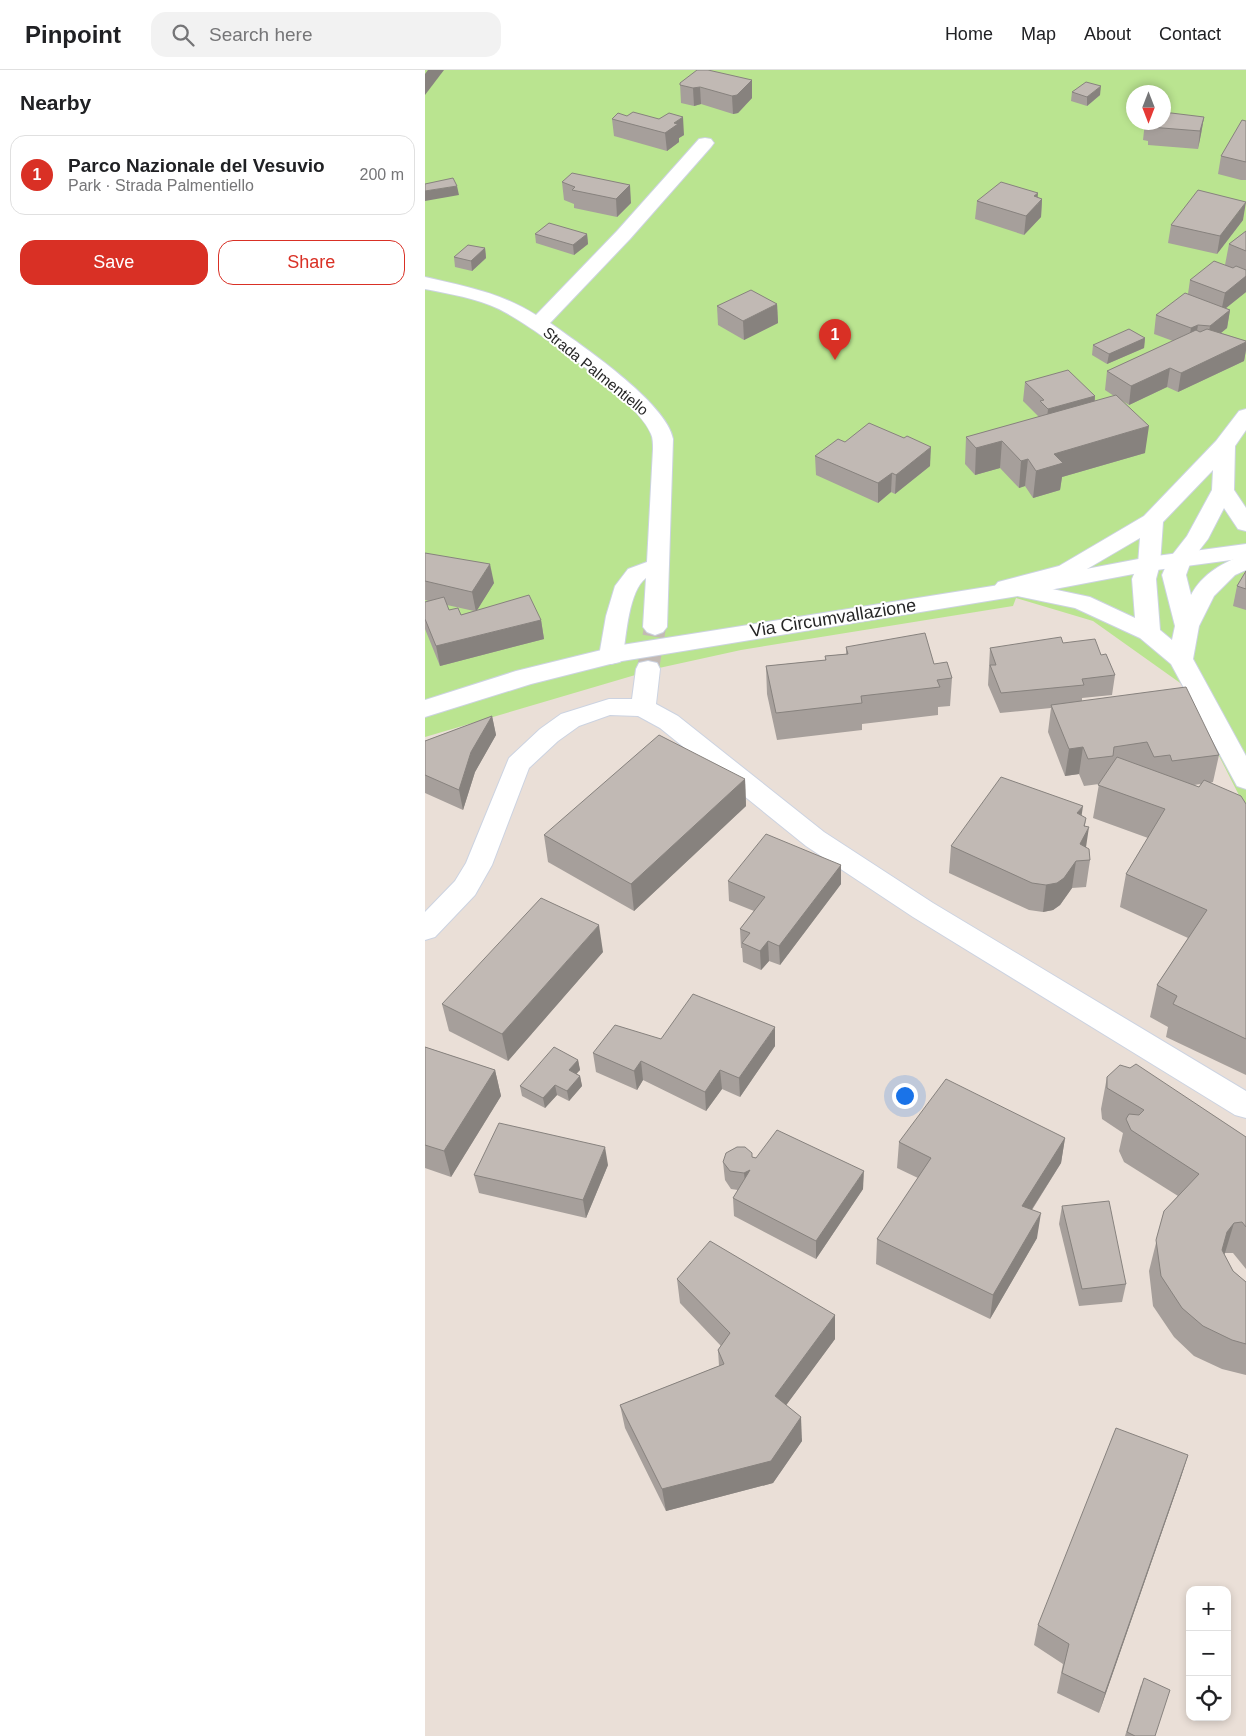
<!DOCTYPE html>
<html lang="en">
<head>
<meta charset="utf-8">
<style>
  :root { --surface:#fff; --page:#f2f2f2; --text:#202124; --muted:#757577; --line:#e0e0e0; --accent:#d93025 }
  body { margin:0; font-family:Arial,sans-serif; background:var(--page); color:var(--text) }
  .controls { position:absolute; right:15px; bottom:15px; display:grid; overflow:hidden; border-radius:10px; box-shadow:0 2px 8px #0003 }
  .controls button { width:45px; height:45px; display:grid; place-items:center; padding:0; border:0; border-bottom:1px solid var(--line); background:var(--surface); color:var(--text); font:25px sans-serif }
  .compass { position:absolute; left:701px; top:15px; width:45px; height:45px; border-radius:50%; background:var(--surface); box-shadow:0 2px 8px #0003; rotate:180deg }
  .you { position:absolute; left:479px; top:1025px; width:18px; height:18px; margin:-12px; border:4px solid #fff; border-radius:50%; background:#1a73e8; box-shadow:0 0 0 8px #1a73e833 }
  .badge { display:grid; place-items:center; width:32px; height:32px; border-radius:50%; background:var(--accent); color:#fff; font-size:16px; font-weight:700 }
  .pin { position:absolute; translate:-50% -41px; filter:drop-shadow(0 1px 2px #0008) }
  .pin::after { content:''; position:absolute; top:26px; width:18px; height:15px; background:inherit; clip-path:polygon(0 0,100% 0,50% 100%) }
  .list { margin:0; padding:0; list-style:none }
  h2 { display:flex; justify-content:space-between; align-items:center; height:65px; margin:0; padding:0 20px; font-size:21px }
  h2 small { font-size:16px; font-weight:400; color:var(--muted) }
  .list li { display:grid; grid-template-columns:32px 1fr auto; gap:15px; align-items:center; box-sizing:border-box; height:80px; margin:0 10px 10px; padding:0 10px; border:1px solid var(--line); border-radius:15px }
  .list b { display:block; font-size:19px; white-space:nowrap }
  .list p { margin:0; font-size:16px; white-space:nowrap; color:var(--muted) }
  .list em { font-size:16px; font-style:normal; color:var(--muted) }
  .actions { display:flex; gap:10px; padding:15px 20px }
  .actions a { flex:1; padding:11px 0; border:1px solid var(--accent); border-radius:15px; text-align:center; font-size:18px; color:var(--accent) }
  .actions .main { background:var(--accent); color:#fff }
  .icon { flex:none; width:28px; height:28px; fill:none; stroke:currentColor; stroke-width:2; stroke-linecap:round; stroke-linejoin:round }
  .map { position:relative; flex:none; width:821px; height:1666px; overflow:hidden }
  header { display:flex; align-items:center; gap:30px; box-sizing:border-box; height:70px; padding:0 25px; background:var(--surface); border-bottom:1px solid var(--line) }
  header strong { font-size:24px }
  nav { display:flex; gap:28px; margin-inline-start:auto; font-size:18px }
  .search { width:350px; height:45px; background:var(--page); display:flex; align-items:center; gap:12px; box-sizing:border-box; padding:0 18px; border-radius:15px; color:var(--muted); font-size:19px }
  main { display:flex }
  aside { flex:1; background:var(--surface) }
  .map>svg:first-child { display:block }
  .green { fill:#bae490; fill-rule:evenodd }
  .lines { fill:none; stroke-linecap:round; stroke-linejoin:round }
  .street-tunnel { stroke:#c3bab4; stroke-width:22; stroke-dasharray:22 11; stroke-linecap:butt }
  .street-casing { stroke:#ccd3e1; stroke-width:2 }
  .secondary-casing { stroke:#ccd3e1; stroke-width:2 }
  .street { fill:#fff; fill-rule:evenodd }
  .secondary { fill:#fff; fill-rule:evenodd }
  .wall { fill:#a69f9b; fill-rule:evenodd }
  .shaded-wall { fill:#87827e }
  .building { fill:#c1b9b4; stroke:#87827e }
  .labels { text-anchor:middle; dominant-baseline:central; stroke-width:4; stroke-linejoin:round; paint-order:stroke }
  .far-street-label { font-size:15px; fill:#262626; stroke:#fff }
  .street-label { font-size:18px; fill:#262626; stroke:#fff }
</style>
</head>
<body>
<header>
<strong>Pinpoint</strong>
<div class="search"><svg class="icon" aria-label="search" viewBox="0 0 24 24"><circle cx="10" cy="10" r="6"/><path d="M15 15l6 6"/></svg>Search here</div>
<nav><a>Home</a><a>Map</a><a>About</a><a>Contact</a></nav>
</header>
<main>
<aside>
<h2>Nearby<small></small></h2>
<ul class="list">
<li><span class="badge">1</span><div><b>Parco Nazionale del Vesuvio</b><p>Park · Strada Palmentiello</p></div><em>200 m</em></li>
</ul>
<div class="actions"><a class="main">Save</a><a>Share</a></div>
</aside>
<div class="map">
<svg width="821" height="1666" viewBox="0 0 821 1666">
  <rect width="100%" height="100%" fill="#eadfd7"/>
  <!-- green -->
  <path class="green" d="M0 0H821V739L758 615 668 551 591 528 588 536 316 580 234 598 0 667ZM708 22H738V52H708Z"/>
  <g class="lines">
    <!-- street-tunnel -->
    <polyline class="street-tunnel" points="223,599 230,557"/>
    <!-- street casing -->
    <g class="street-casing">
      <g id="street">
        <path d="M280 68 286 69 289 73 286 77 205 169 125 253C155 274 242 333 248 369L242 557 238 562 230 565 222 562 218 557 221 508C204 520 201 566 198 586L195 592 186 594 177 592 174 586 181 546 190 516 203 499 222 492 228 379C228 374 228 368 226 364 215 332 106 255 74 239 51 228 25 224 0 219V207C39 216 77 223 111 245L192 161 274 69Z"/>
        <path d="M821 339V360L810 376 809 420 821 438V461L813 459 799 438 783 469 766 491 761 505 766 525C777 504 799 491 821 485V500L810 505 789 526 774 556 768 589 821 686V719L812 716 746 594 715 568 650 538 573 522 569 517 573 512 634 496 719 446 791 371 814 341ZM788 400 787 420 762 466 744 489 737 505 750 556 747 570 735 560 731 509 735 494 738 452ZM715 468 713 494 707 509 710 548 665 527 613 516 650 506Z"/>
        <polygon points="223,591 232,593 235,599 231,634 253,646 399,762 508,833 821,1021 821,1048 810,1045 488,847 381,776 235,658 213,646 185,645 154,656 133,671 104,698 67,795 50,825 10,867 0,870 0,842 30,811 41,793 84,688 115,659 136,644 184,629 207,629 211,599 214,593"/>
      </g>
    </g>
    <!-- secondary casing -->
    <g class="secondary-casing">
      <polygon id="secondary" points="821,474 821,488 724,501 593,526 197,591 106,614 0,647 0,630 91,601 197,575 593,512 724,487"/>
    </g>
    <!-- street -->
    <use href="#street" class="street"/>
    <!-- secondary -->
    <use href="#secondary" class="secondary"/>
  </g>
  <!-- wall -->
  <g class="wall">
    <polygon points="255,13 327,28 313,43 308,44 276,34 269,36 256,33"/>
    <polygon points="647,22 675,25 662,36 646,31"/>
    <polygon points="779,47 776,64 773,79 723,75 723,71 718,70 720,52"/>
    <polygon points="187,49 259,65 254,68 254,72 242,81 189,66"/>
    <polygon points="821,51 821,110 816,110 793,104 796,86"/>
    <polygon points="137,112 206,133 192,147 149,138 149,134 139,130"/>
    <polygon points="612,127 617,129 616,147 599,165 550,149 552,131"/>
    <polygon points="818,150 792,184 743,173 746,155"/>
    <polygon points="821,161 821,222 801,238 805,240 802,258 796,263 821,271 821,280 819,291 753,322 742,317 704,335 696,330 720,383 637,407 635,420 608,428 600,416 594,418 575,398 550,405 540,394 541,367 614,347 598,331 600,312 670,326 670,331 689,326 680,320 682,301 748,271 729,264 731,245 763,224 765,210 800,195 804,174"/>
    <polygon points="110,164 162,164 163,174 149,185 111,173"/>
    <polygon points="60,178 61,188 47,201 30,197 29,187"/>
    <polygon points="352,234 353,253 319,270 293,255 292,236"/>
    <polygon points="720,268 719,278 682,294 667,285 668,275"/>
    <polygon points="479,368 505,396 470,424 466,422 453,433 391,405 390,386 420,372"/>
    <path d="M0 482V483L69 513 51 541 116 550 119 569 15 596 0 559V532L4 531 0 530ZM22 535 49 541 36 545 24 540Z"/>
    <polygon points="821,501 821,540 808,536 812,516"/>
    <path d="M638 573 676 585 690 605 687 625 657 628V631L794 685 788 712 785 713 821 734V1005L741 967 743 957 725 947 732 915 763 868 695 837 701 804 723 768 668 748 674 714 659 716 654 704 640 706 623 662 626 638 575 643 563 615 565 578ZM776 714 774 717 769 715Z"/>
    <polygon points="421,577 509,594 527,608 525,636 513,637 513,645 437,654 437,660 352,670 342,624 341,596 400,590 400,586 421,584"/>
    <polygon points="67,646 71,665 50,702 38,740 0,723 0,671"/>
    <polygon points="320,709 321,736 209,841 123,792 119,765"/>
    <polygon points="656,745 660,756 661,777 665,790 661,817 647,818 635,835 628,840 618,842 604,840 524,803 526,776"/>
    <polygon points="416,795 416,814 355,895 344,891 336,900 318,892 317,878 316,878 315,859 329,841 304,831 303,811"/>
    <polygon points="178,882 83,991 24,961 17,934"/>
    <polygon points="236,969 350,976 315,1027 297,1019 281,1041 218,1010 212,1020 171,1002 168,983"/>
    <polygon points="0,977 70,1000 76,1026 26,1107 0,1098"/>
    <polygon points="153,990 155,1000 151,1003 155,1006 157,1016 144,1031 132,1025 120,1038 97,1026 95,1016"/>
    <polygon points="682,1007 821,1067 821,1199 808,1183 800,1183 799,1184 808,1201 821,1212 821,1305 797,1299 769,1286 749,1267 728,1236 724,1201 739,1141 753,1126 699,1092 694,1081 698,1063 677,1049 676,1039"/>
    <polygon points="640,1068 636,1093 607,1140 612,1168 565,1249 451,1194 452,1169 493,1108 472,1098 474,1072"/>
    <polygon points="328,1087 438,1119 391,1189 309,1146 308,1128 313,1120 306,1119 300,1110 298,1092"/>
    <polygon points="183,1095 161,1148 54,1123 49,1105"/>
    <polygon points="637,1136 701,1214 697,1232 654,1236 634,1154"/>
    <polygon points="252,1209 410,1245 410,1269 361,1335 377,1371 348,1413 241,1441 200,1358 195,1335 294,1296 293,1280 296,1276 255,1233"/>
    <polygon points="763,1385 756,1407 674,1643 632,1623 638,1594 609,1575 613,1555"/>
    <polygon points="716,1615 730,1666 700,1666"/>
  </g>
  <!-- shaded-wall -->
  <g class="shaded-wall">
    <polygon points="3,0 19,0 0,25 0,4"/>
    <polygon points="327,10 327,28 313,43 308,44 307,26"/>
    <polygon points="676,16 675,25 662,36 662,27"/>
    <polygon points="275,17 276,34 269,36 268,18"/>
    <polygon points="258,47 259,65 254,68 254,72 242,81 240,63 249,53"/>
    <polygon points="779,47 776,64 773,79 775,61"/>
    <polygon points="205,115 206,133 192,147 191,129"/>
    <polygon points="32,116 34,125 0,131 0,121"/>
    <polygon points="613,123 612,135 617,129 616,147 599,165 601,146 609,126"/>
    <polygon points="821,132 818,150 792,184 795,166"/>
    <polygon points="162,164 163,174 149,185 148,175"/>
    <polygon points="60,178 61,188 47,201 46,191"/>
    <polygon points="821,206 821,222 796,242 800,223"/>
    <polygon points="352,234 353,253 319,270 318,251"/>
    <polygon points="805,240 802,258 781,275 785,256"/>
    <polygon points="773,255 770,273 763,276 766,258"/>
    <polygon points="720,268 719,278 682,294 684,284"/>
    <polygon points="821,272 821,280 819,291 753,322 756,303"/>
    <polygon points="745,298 742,317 704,335 706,316"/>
    <polygon points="670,326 668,345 621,358 623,339"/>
    <polygon points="724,356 720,383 637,407 635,420 608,428 611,401 629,384"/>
    <polygon points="577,371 575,398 550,405 551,378"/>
    <polygon points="506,377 505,396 470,424 471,405"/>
    <polygon points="603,389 600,416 594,418 596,391"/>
    <polygon points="467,403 466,422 453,433 453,413"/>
    <polygon points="65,494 69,513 51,542 47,522"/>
    <polygon points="116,550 119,569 15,596 11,576"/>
    <polygon points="67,646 71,665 50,702 38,740 34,720 46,682"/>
    <polygon points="658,677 654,704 640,706 644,679"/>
    <polygon points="320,709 321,736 209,841 206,814"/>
    <polygon points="658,736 654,763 652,743"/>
    <polygon points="661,748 658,768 664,757 660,784 655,774"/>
    <polygon points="651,791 647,818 635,835 628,840 618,842 621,815"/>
    <polygon points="416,795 416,814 355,895 354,876"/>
    <polygon points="174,855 178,882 83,991 77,964"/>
    <polygon points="343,871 344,891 336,900 335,881"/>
    <polygon points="350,957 350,976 315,1027 314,1008"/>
    <polygon points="153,990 155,1000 146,1010 144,1000"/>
    <polygon points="216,991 218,1010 212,1020 209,1001"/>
    <polygon points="70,1000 76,1026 26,1107 19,1081"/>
    <polygon points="295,1000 297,1019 281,1041 280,1022"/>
    <polygon points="155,1006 157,1016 144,1031 142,1021"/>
    <polygon points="130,1015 132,1025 120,1038 118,1028"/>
    <polygon points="640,1068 636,1093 593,1161 597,1136"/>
    <polygon points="180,1077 183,1095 161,1148 158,1130"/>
    <polygon points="325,1100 321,1121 319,1103"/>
    <polygon points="439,1101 438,1119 391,1189 391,1171"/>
    <polygon points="616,1143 612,1168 565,1249 568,1225"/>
    <polygon points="809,1153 800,1183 793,1192 802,1162"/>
    <polygon points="410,1245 410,1269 351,1349 350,1326"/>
    <polygon points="376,1347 377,1371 348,1413 241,1441 237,1419"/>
    <polygon points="763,1385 756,1407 674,1643 680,1623"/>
  </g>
  <!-- building -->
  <g class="building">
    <polygon points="272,0 283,0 327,10 312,25 307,26 275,17 268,18 255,15 255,13"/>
    <polygon points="661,12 676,16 662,27 647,22"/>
    <polygon points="208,42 234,49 244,43 258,47 249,53 253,54 240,63 187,49 193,43 202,46"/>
    <polygon points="738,42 779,47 775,61 725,57 726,53 722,52 738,52"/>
    <polygon points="817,50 821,51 821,92 796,86"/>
    <polygon points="147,103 205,115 191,129 147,120 150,117 137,112"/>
    <polygon points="28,108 32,116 0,121 0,114"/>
    <polygon points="576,112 613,123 609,126 617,129 601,146 552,131"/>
    <polygon points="773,120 821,132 795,166 746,155"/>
    <polygon points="124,153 162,164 148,175 110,164"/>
    <polygon points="821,161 821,181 804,174"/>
    <polygon points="43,175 60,178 46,191 29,187"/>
    <polygon points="789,191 808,198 811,196 821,200 821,206 800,223 765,210"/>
    <polygon points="326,220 352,234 318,251 292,236"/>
    <polygon points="760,223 805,240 785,256 773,255 766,258 731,245"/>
    <polygon points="704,259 720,268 684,284 668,275"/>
    <polygon points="782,259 821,271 821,272 756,303 745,298 706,316 682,301 771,260 775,262"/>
    <polygon points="643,300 670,326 623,339 615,331 619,330 600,312"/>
    <polygon points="691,325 724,356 629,384 638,393 611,401 603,389 596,391 577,371 551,378 541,367"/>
    <polygon points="444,353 479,368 482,366 506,377 471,405 467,403 453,413 390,386 413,369 420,372"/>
    <polygon points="0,483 65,494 47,522 0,511"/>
    <polygon points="821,501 821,519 812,516"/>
    <polygon points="104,525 116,550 11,576 0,549 0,532 19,527 24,540 33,538 36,545"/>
    <polygon points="500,563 509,594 522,592 527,608 512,610 515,617 436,626 437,633 351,643 341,596 401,590 400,586 423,584 421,577"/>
    <polygon points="636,567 638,573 670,569 676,585 681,584 690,605 657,609 659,615 576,623 565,595 571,595 565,578"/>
    <polygon points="761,617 794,685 747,691 745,685 729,687 722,672 689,677 688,686 663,689 658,677 644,679 626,635"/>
    <polygon points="67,646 46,682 34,720 0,705 0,671"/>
    <polygon points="234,665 320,709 206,814 119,765"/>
    <polygon points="692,687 774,717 779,710 816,726 821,734 821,969 748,934 752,926 732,915 782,840 701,804 740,739 673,715"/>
    <polygon points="576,707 658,736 652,743 661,748 659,756 664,757 655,774 664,779 665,790 651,791 639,808 632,813 621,815 607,813 526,776"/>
    <polygon points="341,764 416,795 354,876 343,871 335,881 317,873 325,863 315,859 340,827 303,811"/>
    <polygon points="116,828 174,855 77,964 17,934"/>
    <polygon points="268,924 350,957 314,1008 295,1000 280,1022 216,991 209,1001 168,983 190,955 236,969"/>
    <polygon points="0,977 70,1000 19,1081 0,1075"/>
    <polygon points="129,977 153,990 144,1000 155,1006 142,1021 130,1015 118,1028 95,1016"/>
    <polygon points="711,994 821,1067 821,1157 817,1152 809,1153 802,1162 797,1180 808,1201 821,1212 821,1274 807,1270 778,1256 757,1238 736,1206 731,1170 739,1141 774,1104 706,1060 701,1049 704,1044 714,1045 719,1040 682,1018 682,1007 695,995 705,998"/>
    <polygon points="521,1009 640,1068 597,1136 616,1143 568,1225 452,1169 506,1088 474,1072"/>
    <polygon points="74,1053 180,1077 158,1130 49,1105"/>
    <polygon points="352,1060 439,1101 391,1171 308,1128 325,1100 319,1103 305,1101 298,1092 301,1083 312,1077 320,1077 327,1083 327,1087 331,1088"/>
    <polygon points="684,1131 701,1214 657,1219 637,1136"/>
    <polygon points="285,1171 410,1245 350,1326 376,1347 346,1391 237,1419 195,1335 299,1294 293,1280 305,1263 252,1209"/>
    <polygon points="691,1358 763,1385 680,1623 637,1603 644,1574 613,1555"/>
    <polygon points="719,1608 745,1620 730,1666 710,1666 702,1662"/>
  </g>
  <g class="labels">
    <!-- far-street labels -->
    <g class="far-street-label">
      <text transform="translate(171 301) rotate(39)">Strada Palmentiello</text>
    </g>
    <!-- street labels -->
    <g class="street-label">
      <text transform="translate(408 548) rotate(-9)">Via Circumvallazione</text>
    </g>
  </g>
</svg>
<div class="controls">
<button>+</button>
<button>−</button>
<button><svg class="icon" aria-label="locate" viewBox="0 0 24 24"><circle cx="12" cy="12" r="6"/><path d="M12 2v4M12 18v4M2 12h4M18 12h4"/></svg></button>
</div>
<svg class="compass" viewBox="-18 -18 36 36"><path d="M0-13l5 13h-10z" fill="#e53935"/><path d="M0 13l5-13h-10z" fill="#757577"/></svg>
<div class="you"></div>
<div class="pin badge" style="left:410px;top:290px">1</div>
</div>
</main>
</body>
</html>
